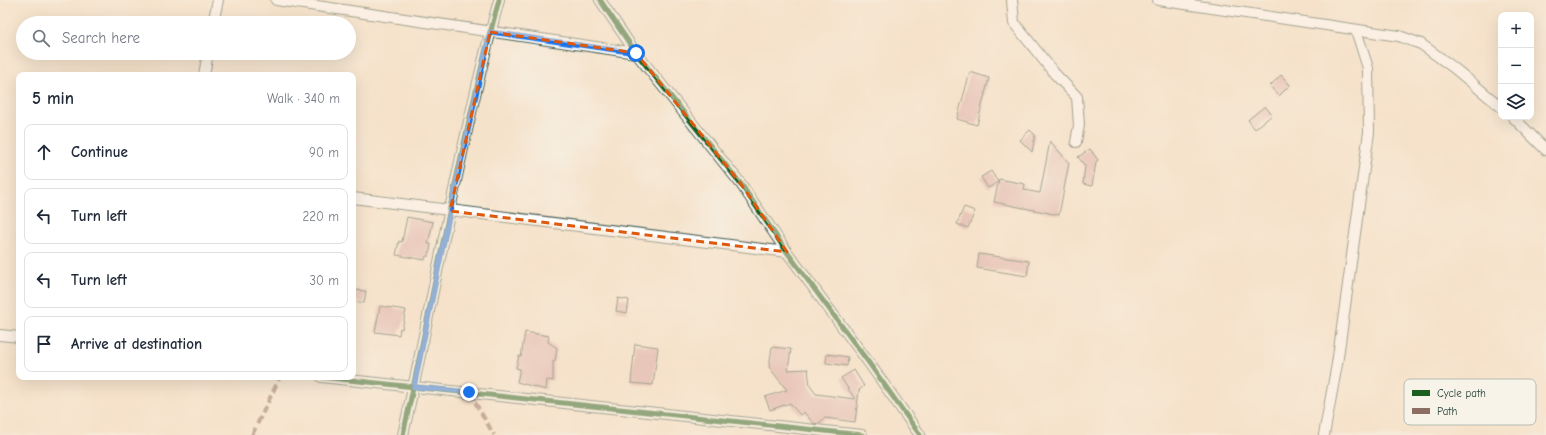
<!DOCTYPE html>
<html lang="en">
<head>
<meta charset="utf-8">
<style>
  :root { --surface:#fff; --page:#f6f6f7; --text:#1f2937; --muted:#747a83; --line:#e0e1e3 }
  body { margin:0; font-family:"Comic Neue",sans-serif; background:var(--page); color:var(--text) }
  .controls { position:absolute; right:12px; top:12px; display:grid; overflow:hidden; border-radius:8px; box-shadow:0 4px 16px #0002 }
  .controls button { width:36px; height:36px; display:grid; place-items:center; padding:0; border:0; border-bottom:1px solid var(--line); background:var(--surface); color:var(--text); font:20px sans-serif }
  .stop { position:absolute; width:12px; height:12px; margin:-9px; border:3px solid #1a73e8; border-radius:50%; background:#fff }
  .stop.end { background:#1a73e8; border-color:#fff; box-shadow:0 1px 4px #0008 }
  .list { margin:0; padding:0; list-style:none }
  h2 { display:flex; justify-content:space-between; align-items:center; height:52px; margin:0; padding:0 16px; font-size:17px }
  h2 small { font-size:13px; font-weight:400; color:var(--muted) }
  .list li { display:grid; grid-template-columns:26px 1fr auto; gap:12px; align-items:center; box-sizing:border-box; height:56px; margin:0 8px 8px; padding:0 8px; border:1px solid var(--line); border-radius:8px }
  .list b { display:block; font-size:15px; white-space:nowrap }
  .list em { font-size:13px; font-style:normal; color:var(--muted) }
  .icon { flex:none; width:22px; height:22px; fill:none; stroke:currentColor; stroke-width:2; stroke-linecap:round; stroke-linejoin:round }
  .map { position:relative; flex:none; width:1546px; height:435px; overflow:hidden }
  .search { position:absolute; background:var(--surface); box-shadow:0 4px 16px #0002; left:16px; top:16px; width:340px; height:44px; display:flex; align-items:center; gap:10px; box-sizing:border-box; padding:0 14px; border-radius:22px; color:var(--muted); font-size:15px }
  .panel { position:absolute; background:var(--surface); box-shadow:0 4px 16px #0002; left:16px; top:72px; width:340px; height:308px; border-radius:8px }
  .map>svg:first-child { display:block }
  .building { fill:#d8a5a4 }
  .lines { fill:none; stroke-linecap:round; stroke-linejoin:round }
  .minor-casing { stroke:#3f564a; stroke-width:12 }
  .minor { stroke:#fff; stroke-width:10 }
  .quiet { stroke:#8d6e63; stroke-width:4; stroke-dasharray:8 4; stroke-linecap:butt }
  .cycleway-casing { stroke:#f7f3e8; stroke-width:8 }
  .cycleway { stroke:#1b5e20; stroke-width:5 }
  .route { stroke:#1a73e8; stroke-width:5 }
  .marked { fill:none; stroke:#de580e; stroke-width:3; stroke-dasharray:8 5; stroke-linejoin:round }
  .key { fill:#f7f3e8; stroke:#b6bcb2; stroke-width:1 }
  .key-label { font-size:11px; fill:#1f3d34 }
</style>
</head>
<body>
<div class="map">
<svg width="1546" height="435" viewBox="0 0 1546 435">
  <rect width="100%" height="100%" fill="#f7f3e8"/>
  <filter id="ink" filterUnits="userSpaceOnUse"><feTurbulence type="fractalNoise" baseFrequency=".025" numOctaves="2"/><feDisplacementMap in="SourceGraphic" scale="8" xChannelSelector="R" yChannelSelector="G"/><feConvolveMatrix kernelMatrix="1 2 1 2 8 2 1 2 1" color-interpolation-filters="sRGB"/></filter>
  <filter id="wash" filterUnits="userSpaceOnUse"><feTurbulence type="fractalNoise" baseFrequency=".012" numOctaves="4" result="noise"/><feDisplacementMap in="SourceGraphic" scale="16" xChannelSelector="R" yChannelSelector="G"/><feGaussianBlur stdDeviation="0.9" result="paint"/><feColorMatrix in="noise" values="0 0 0 0 0 0 0 0 0 0 0 0 0 0 0 0 0 1.4 0 .05"/><feComposite in="paint" operator="in"/></filter>
  <g filter="url(#wash)">
    <rect width="100%" height="100%" fill="#f5e2ca"/>
    <g id="blocks">
      <!-- building -->
      <g class="building">
        <polygon points="970,72 989,78 977,125 957,119"/>
        <polygon points="1281,75 1290,85 1279,96 1270,86"/>
        <polygon points="1265,106 1272,115 1255,129 1248,120"/>
        <polygon points="1030,130 1035,135 1032,152 1020,140"/>
        <polygon points="1050,141 1069,163 1059,215 994,202 999,179 1025,184 1024,190 1040,193"/>
        <polygon points="1090,149 1098,160 1096,162 1092,186 1083,184 1085,166 1078,157"/>
        <polygon points="991,171 998,182 988,188 981,177"/>
        <polygon points="964,207 975,211 968,228 957,224"/>
        <polygon points="407,217 433,222 428,244 431,244 429,256 426,256 425,260 396,255 399,241 402,242"/>
        <polygon points="979,254 1029,261 1027,276 977,268"/>
        <polygon points="353,290 366,291 364,303 353,301"/>
        <polygon points="618,298 629,300 627,313 616,311"/>
        <polygon points="380,306 406,310 402,329 400,328 399,335 375,332"/>
        <polygon points="525,332 549,336 548,342 557,348 555,361 553,361 553,381 547,380 546,390 517,382 520,369 516,368 519,356 521,357"/>
        <polygon points="635,344 658,347 653,385 631,383"/>
        <polygon points="772,347 791,349 788,370 808,369 810,386 816,394 855,399 841,378 854,370 864,386 859,390 855,422 825,418 818,424 813,423 804,412 800,415 790,403 770,410 765,397 787,390 769,367"/>
        <polygon points="827,354 848,357 847,366 826,363"/>
      </g>
    </g>
  </g>
  <g filter="url(#ink)">
    <use href="#blocks" fill-opacity="0" stroke="#3f564a" stroke-width="1"/>
    <g class="lines">
      <!-- minor casing -->
      <g class="minor-casing">
        <g id="minor">
          <polyline points="276,0 636,53"/>
          <polyline points="600,0 636,53 741,184 787,252 869,363 920,435"/>
          <polyline points="1012,0 1014,23 1055,74 1077,97 1079,125 1076,142"/>
          <polyline points="1158,0 1399,36 1421,44 1454,68 1501,107"/>
          <polyline points="213,23 218,0"/>
          <polyline points="204,75 208,53"/>
          <polyline points="1513,117 1546,150"/>
          <polyline points="353,198 787,252"/>
          <polyline points="0,335 19,337"/>
          <polyline points="321,377 862,435"/>
          <path d="M403 435C435 290 460 143 499 0"/>
          <polyline points="1324,435 1337,364 1369,132 1368,68 1356,30"/>
        </g>
      </g>
      <!-- minor -->
      <use href="#minor" class="minor"/>
      <!-- quiet -->
      <g class="quiet">
        <polyline points="469,392 494,435"/>
        <polyline points="252,435 280,377"/>
      </g>
      <!-- cycleway casing -->
      <g class="cycleway-casing">
        <g id="cycleway">
          <polyline points="600,0 636,53 741,184 787,252 869,363 920,435"/>
          <polyline points="321,377 862,435"/>
          <path d="M403 435C435 290 460 143 499 0"/>
        </g>
      </g>
      <!-- cycleway -->
      <use href="#cycleway" class="cycleway"/>
    </g>
  </g>
  <g class="lines" filter="url(#ink)">
    <!-- route -->
    <polyline class="route" points="469,392 414,387 450,211 490,32 636,53"/>
  </g>
  <!-- marked area -->
  <path d="M0 0H1546V435H0ZM490 32 636 53 741 184 787 252 450 211Z" fill="#f5e2ca" fill-opacity=".55" fill-rule="evenodd"/>
  <path class="marked" d="M490 32 636 53 741 184 787 252 450 211Z"/>
  <!-- legend -->
  <rect x="1404" y="379" width="132" height="46" rx="6" class="key"/>
  <rect x="1412" y="390" width="18" height="6" fill="#1b5e20"/>
  <rect x="1412" y="408" width="18" height="6" fill="#8d6e63"/>
  <g class="key-label">
    <text x="1437" y="397">Cycle path</text>
    <text x="1437" y="415">Path</text>
  </g>
</svg>
<div class="controls">
<button>+</button>
<button>−</button>
<button><svg class="icon" aria-label="layers" viewBox="0 0 24 24"><path d="M12 4l9 5-9 5-9-5zM3 14l9 5 9-5"/></svg></button>
</div>
<div class="stop" style="left:636px;top:53px"></div>
<div class="stop end" style="left:469px;top:392px"></div>
<div class="search"><svg class="icon" aria-label="search" viewBox="0 0 24 24"><circle cx="10" cy="10" r="6"/><path d="M15 15l6 6"/></svg>Search here</div>
<section class="panel">
<h2>5 min<small>Walk · 340 m</small></h2>
<ul class="list">
<li><svg class="icon" aria-label="ahead" viewBox="0 0 24 24"><path d="M12 20V5M6 11l6-6 6 6"/></svg><div><b>Continue</b></div><em>90 m</em></li>
<li><svg class="icon" aria-label="left" viewBox="0 0 24 24"><path d="M17 20v-9H6M10 6l-5 5 5 5"/></svg><div><b>Turn left</b></div><em>220 m</em></li>
<li><svg class="icon" aria-label="left" viewBox="0 0 24 24"><path d="M17 20v-9H6M10 6l-5 5 5 5"/></svg><div><b>Turn left</b></div><em>30 m</em></li>
<li><svg class="icon" aria-label="arrive" viewBox="0 0 24 24"><path d="M6 21V4h12l-3 4 3 4H6"/></svg><div><b>Arrive at destination</b></div></li>
</ul>
</section>
</div>
</body>
</html>
